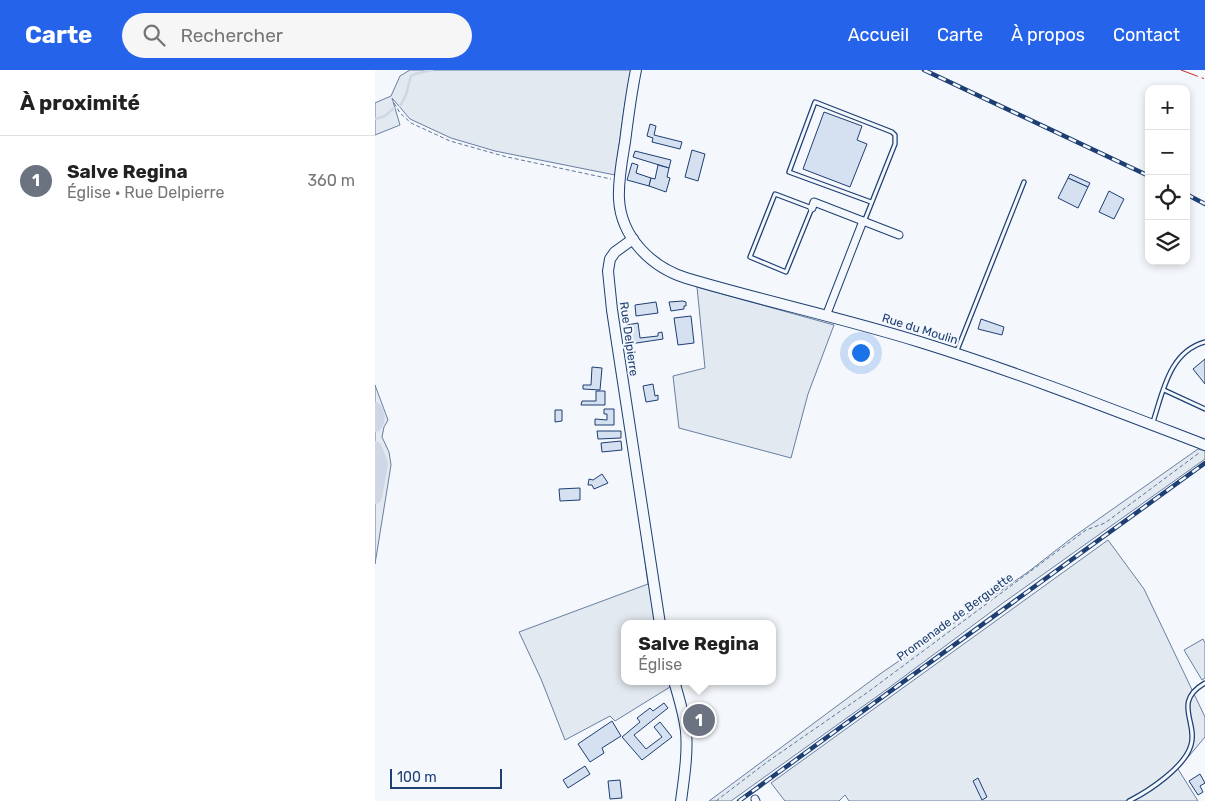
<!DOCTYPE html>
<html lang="fr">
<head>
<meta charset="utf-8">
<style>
  :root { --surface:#fff; --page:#f6f6f6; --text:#222; --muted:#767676; --line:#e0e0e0; --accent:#2563eb }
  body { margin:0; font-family:Rubik,sans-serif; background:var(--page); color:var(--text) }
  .controls { position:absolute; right:15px; top:15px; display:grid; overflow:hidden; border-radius:10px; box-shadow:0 2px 8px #0003 }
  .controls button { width:45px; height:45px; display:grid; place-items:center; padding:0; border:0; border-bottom:1px solid var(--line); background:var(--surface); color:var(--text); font:25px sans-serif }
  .scale { position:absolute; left:15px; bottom:12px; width:112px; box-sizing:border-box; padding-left:5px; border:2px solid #1d3f73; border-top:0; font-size:14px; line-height:18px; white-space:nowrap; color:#1d3f73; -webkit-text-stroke:4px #f4f7fb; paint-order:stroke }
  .you { position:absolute; left:485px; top:282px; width:18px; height:18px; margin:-12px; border:4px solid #fff; border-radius:50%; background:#1a73e8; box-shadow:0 0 0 8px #1a73e833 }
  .badge { display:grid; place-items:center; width:32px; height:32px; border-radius:50%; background:var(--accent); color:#fff; font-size:16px; font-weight:700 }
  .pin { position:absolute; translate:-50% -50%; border:2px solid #fff; box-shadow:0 1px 5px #0006 }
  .popup { position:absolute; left:246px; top:550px; width:155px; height:65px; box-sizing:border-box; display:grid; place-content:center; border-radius:10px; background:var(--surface); filter:drop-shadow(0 1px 4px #0005); font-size:16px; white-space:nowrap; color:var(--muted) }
  .popup b { font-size:19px; color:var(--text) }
  .popup::after { content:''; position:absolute; left:50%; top:100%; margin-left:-10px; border:10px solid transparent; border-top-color:var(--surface) }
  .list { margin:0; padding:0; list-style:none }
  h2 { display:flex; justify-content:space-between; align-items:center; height:65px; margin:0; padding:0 20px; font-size:21px }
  h2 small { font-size:16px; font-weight:400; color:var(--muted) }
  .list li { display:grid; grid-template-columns:32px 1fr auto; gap:15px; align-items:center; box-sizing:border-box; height:90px; padding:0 20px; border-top:1px solid var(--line) }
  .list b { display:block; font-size:19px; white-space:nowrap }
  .list p { margin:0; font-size:16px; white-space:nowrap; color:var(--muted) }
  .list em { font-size:16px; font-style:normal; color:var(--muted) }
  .icon { flex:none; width:28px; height:28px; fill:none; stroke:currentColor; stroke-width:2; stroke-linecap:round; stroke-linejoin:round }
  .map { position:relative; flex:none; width:830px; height:731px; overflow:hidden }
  header { display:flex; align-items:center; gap:30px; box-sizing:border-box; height:70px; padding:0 25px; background:var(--accent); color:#fff }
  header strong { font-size:24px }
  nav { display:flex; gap:28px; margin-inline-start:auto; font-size:18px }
  .search { width:350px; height:45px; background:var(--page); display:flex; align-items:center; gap:12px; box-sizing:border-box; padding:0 18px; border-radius:28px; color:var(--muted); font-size:19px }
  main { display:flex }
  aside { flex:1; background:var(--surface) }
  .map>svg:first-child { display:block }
  .green { fill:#e3e9f0; stroke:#687fa3 }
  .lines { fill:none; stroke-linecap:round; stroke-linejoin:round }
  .stream { stroke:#cfd7e4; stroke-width:2.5 }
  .river { stroke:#cfd7e4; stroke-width:14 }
  .building { fill:#d5e0f0; stroke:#1d3f73 }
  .lane-casing { stroke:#1d3f73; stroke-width:5.5 }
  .street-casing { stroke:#1d3f73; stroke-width:9 }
  .secondary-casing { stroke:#1d3f73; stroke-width:12 }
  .path { stroke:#5e769c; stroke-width:1; stroke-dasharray:4 2.5; stroke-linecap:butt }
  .lane { stroke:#f4f7fb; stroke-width:3 }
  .street { stroke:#f4f7fb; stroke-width:7 }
  .secondary { stroke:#f4f7fb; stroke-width:10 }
  .rail-casing { stroke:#1d3f73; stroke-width:4.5 }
  .rail { stroke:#f4f7fb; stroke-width:2.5; stroke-dasharray:8; stroke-linecap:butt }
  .power { stroke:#c62828; stroke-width:1; stroke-dasharray:18 4 2.5 4; stroke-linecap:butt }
  .labels { text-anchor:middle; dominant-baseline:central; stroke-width:4; stroke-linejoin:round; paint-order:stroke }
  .street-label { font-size:12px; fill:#1d3f73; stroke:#f4f7fb }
</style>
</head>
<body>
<header>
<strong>Carte</strong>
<div class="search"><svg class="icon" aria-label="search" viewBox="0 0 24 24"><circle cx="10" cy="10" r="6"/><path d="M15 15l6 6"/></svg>Rechercher</div>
<nav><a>Accueil</a><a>Carte</a><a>À propos</a><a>Contact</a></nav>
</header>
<main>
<aside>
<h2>À proximité<small></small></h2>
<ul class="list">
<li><span class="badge" style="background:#6b7280">1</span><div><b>Salve Regina</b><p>Église · Rue Delpierre</p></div><em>360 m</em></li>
</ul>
</aside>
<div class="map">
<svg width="830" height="731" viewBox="0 0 830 731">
  <rect width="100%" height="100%" fill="#f4f7fb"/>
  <!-- green -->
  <g class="green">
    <polygon points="35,0 257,0 250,33 240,105 120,81 76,68 35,49 17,28 25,55 0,65 0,33 16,26 25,6"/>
    <polygon points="322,217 459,255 433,324 416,388 304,358 298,306 330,298"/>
    <polygon points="0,315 13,350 9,357 7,367 14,382 16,395 0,494"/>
    <polygon points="823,379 830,381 830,389 628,533 515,617 356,731 334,731 505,604 653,502 698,467"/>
    <polygon points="262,433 289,554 250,554 250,611 306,611 307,615 295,617 240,651 235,646 190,670 166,609 144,562 273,514"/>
    <polygon points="733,470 769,519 830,647 830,667 803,699 823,731 474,731 470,725 464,731 410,731 396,713"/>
    <polygon points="828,569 830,573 830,608 827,610 809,580"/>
  </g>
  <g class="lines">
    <!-- stream -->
    <g class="stream">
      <polyline points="25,36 31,25 36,6 40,4 57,0"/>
      <polyline points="0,49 10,46 19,38"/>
    </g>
    <!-- river -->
    <g class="river">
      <path d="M0 339C3 346 4 349 0 355"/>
      <polyline points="0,378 6,394 0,427"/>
    </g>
  </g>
  <!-- building -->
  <g class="building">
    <polygon points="449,42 487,56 482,70 492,74 475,117 428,99"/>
    <polygon points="275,54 281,56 279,65 307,72 305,79 277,72 278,68 272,66"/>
    <polygon points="317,80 330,84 323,111 310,107"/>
    <polygon points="260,81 296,90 294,98 258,87"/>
    <polygon points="257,93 263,95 261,103 276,108 274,116 252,110"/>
    <polygon points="283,95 294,98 292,107 295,108 291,122 274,116 276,108 280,109"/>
    <polygon points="695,104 715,113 713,117 693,108"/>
    <polygon points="693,108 713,117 703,138 683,128"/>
    <polygon points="734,121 749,129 739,149 724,142"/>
    <polygon points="308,231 311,232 311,236 309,236 309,239 296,241 294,232"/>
    <polygon points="281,232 283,243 261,246 260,235"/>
    <polygon points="316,246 319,273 303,275 299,248"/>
    <polygon points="606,249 629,257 627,265 603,259"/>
    <polygon points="263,253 265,268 283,266 283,263 287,262 288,269 255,274 252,255"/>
    <polygon points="830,289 830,314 818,299"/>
    <polygon points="217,297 227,298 225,320 208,319 208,315 216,315"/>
    <polygon points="278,314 280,326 283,325 283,330 271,332 268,316"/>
    <polygon points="221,321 230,321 230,335 206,335 207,331 221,331"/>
    <polygon points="229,339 239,339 239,355 220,355 220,349 232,350 232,344 229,344"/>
    <polygon points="180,340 187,340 187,351 180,352"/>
    <polygon points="222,361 246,361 246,368 223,369"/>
    <polygon points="246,371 247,380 227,382 226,373"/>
    <polygon points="227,404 233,413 219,419 217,415 213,415 214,409 218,410"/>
    <polygon points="205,418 205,430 185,431 184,419"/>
    <polygon points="289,633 293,638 259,665 271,679 287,667 279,657 285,652 297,667 267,690 247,667 265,652 262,648 275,638 278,641"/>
    <polygon points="237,651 246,666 227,678 229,683 215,692 203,674"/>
    <polygon points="210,696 215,704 193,718 188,710"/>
    <polygon points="825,704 830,713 825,716 828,722 823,725 814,711"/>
    <polygon points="603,708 612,727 607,730 598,711"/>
    <polygon points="245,710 247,728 235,729 233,711"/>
  </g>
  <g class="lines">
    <!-- lane casing -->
    <g class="lane-casing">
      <g id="lane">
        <polygon points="400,124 437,138 411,202 375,187"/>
        <polyline points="489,152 520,74 520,65 517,62 440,32 414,102 496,132"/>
        <polyline points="581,283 649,112"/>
        <polyline points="789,320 830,339"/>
        <path d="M778 352C788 322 794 282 830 272"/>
        <path d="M754 731C774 721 810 697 816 675 823 652 797 632 830 613"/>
      </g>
    </g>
    <!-- street casing -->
    <g class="street-casing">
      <g id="street">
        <polyline points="437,138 439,132 524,165"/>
        <polyline points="451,246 488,151"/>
        <polyline points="380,729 381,731"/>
      </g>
    </g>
    <!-- secondary casing -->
    <g class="secondary-casing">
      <g id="secondary">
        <path d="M261 0C256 24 253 48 250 72 247 90 243 110 244 129 246 167 276 197 311 208 388 231 468 248 545 272 642 302 736 339 830 375"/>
        <polyline points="258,169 240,182 235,189 233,201 237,240 285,554"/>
        <path d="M299 611C304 628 309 644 311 661 313 684 309 708 306 731"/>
      </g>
    </g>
    <!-- path -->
    <g class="path">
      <polyline points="19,33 25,43 36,53 75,71 132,87 236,109"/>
      <polyline points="341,731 392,692 493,622 711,460 730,453 824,383"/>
    </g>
    <!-- lane -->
    <use href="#lane" class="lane"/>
    <!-- street -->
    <use href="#street" class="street"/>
    <!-- secondary -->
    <use href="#secondary" class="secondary"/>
    <!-- rail casing -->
    <g class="rail-casing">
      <g id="rail">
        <polyline points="549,0 774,106"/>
        <polyline points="811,124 830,134"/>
        <polyline points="364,731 830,393"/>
      </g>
    </g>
    <!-- rail -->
    <use href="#rail" class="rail"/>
    <!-- power -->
    <polyline class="power" points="806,0 830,9"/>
  </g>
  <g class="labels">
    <!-- street labels -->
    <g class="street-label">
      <text transform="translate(545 259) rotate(17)">Rue du Moulin</text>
      <text transform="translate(254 269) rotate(82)">Rue Delpierre</text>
      <text transform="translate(580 547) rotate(-36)">Promenade de Berguette</text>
    </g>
  </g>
</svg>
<div class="controls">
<button>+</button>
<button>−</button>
<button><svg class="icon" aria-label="locate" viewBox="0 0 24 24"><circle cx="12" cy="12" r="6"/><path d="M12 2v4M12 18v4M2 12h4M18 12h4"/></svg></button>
<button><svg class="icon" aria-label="layers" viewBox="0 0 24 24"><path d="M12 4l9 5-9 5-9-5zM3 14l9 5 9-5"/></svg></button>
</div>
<div class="scale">100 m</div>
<div class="you"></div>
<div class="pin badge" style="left:324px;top:650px;background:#6b7280">1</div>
<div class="popup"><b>Salve Regina</b>Église</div>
</div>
</main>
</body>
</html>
